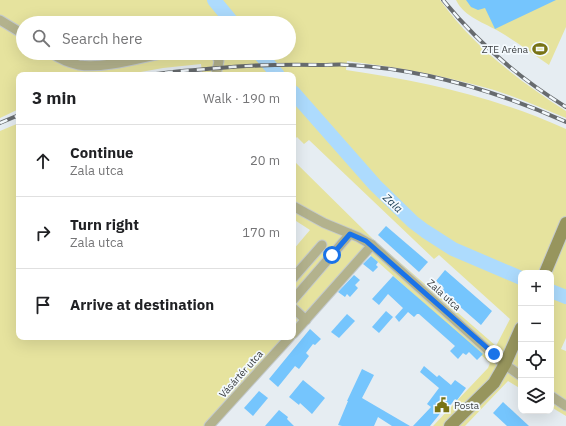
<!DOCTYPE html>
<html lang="en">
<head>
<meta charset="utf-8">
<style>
  :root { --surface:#fff; --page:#f2f2f2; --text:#202124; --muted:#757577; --line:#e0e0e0 }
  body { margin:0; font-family:"IBM Plex Sans",sans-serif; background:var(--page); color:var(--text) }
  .controls { position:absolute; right:12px; bottom:12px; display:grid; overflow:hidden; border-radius:8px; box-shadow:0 4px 16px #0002 }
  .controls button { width:36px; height:36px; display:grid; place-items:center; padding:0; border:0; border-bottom:1px solid var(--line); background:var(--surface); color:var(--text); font:20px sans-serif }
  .stop { position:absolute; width:12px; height:12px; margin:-9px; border:3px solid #1a73e8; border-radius:50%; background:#fff }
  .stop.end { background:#1a73e8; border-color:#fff; box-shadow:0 1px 4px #0008 }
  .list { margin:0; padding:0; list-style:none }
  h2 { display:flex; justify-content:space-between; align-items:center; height:52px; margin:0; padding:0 16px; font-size:17px }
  h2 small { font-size:13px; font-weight:400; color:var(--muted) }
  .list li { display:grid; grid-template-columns:26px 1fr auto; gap:12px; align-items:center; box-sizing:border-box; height:72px; padding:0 16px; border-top:1px solid var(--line) }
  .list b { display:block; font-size:15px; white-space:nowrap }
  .list p { margin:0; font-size:13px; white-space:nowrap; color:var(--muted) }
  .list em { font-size:13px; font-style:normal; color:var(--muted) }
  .icon { flex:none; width:22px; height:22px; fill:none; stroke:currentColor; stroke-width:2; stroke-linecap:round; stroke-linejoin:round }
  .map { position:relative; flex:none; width:566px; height:426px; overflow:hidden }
  .search { position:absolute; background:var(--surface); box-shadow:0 4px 16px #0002; left:16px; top:16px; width:280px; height:44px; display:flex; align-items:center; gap:10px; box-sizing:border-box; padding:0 14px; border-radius:22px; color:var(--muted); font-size:15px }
  .panel { position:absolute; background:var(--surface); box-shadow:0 4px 16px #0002; left:16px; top:72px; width:280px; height:268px; border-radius:8px }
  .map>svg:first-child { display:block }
  .green { fill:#e6e39e; fill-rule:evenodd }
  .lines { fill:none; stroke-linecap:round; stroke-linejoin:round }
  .river { stroke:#addbfd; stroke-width:14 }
  .building { fill:#75c5fd }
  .street-casing { stroke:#c4cace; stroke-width:11 }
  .secondary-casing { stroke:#c4cace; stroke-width:14 }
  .street { stroke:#b3b28d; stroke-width:9 }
  .secondary { stroke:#97955d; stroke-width:12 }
  .rail-casing { stroke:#676b6e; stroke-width:4 }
  .rail { stroke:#f4fafe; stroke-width:2.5; stroke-dasharray:8; stroke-linecap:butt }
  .route { stroke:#1a73e8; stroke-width:5 }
  .labels { text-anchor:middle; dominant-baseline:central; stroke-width:3.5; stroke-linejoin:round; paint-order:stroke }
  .poi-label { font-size:10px; fill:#3a3d3f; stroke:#f4fafe; text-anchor:end }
  .street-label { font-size:10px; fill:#3a3d3f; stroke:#f4fafe }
  .water-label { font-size:11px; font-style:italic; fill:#1e4057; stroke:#f4fafe }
</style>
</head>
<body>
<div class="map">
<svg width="566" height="426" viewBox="0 0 566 426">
  <rect width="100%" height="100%" fill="#e6edf2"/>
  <!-- green -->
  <g class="green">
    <path d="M0 0H440C473 46 519 81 566 111V118C542 108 519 98 494 90 446 76 397 67 347 61L346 70C423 81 495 97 566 129V338L561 349 566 351V416L551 407V273H521V389L508 381 465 426H433L488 368 490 363 368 253 293 336V250L310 230 293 219V160L373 239 496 346 510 319 439 255 434 259 309 140 304 144 297 137 293 141V75H182L202 72 201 64 163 68 124 75H19V109L0 118ZM23 23H289V53H23Z"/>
    <path d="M456 0H566V27L549 65C533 54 517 42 500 32 485 23 464 17 456 0Z"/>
    <polygon points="19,123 19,337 292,337 213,426 0,426 0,131"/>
  </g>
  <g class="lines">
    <!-- river -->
    <g class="river">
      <polyline points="214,0 233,23"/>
      <polyline points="259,53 278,75"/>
      <polyline points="293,92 375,185 413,222 425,231 453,249 521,278"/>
      <polyline points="551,291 566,297"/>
    </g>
  </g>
  <!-- building -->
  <g class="building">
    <polygon points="466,0 556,0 495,29 485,8 478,10 471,7"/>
    <polygon points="386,226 428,262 419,272 378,235"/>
    <polygon points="371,256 378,262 376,265 378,267 373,272 363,264"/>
    <polygon points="445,270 492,311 481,325 442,291 444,288 436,281"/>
    <polygon points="354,275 360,280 355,285 358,288 350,297 347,294 345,297 338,292"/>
    <polygon points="393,276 483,354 477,360 469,352 466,355 463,353 458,359 450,351 455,346 419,314 417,314 414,317 408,312 399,322 395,317 403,308 388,294 379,305 372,299"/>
    <polygon points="386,311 393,317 379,333 372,327"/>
    <polygon points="347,314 355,321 339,338 331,332"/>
    <polygon points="310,329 321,339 315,345 313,344 306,353 309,356 299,369 295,366 278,387 269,379"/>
    <polygon points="424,366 437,377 439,375 451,385 455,380 466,388 457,400 455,399 449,407 447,405 430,426 413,426 431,407 427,404 439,388 420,372"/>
    <polygon points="362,369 374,375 362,398 410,426 392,426 378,417 374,426 342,426 338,425 348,401 347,401"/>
    <polygon points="303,380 325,398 312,414 300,403 299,405 289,397"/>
    <polygon points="259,391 268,398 253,416 244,408"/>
    <polygon points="503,402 529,426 507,426 493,413"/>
    <polygon points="279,410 288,417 287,419 294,426 265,426"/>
  </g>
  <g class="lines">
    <!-- street casing -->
    <g class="street-casing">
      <g id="street">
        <polyline points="0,20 23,34"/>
        <path d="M51 53C60 59 69 63 79 65 103 69 140 58 165 53"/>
        <polyline points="215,53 219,61 216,75"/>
        <polyline points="293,206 324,223 358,237 372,245 500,361 521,376"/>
        <polyline points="293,278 322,245"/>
        <polyline points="293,300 350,234"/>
        <polyline points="293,308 306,320"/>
        <polyline points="293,334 372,245"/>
        <polyline points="551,396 566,406"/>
        <polyline points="209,426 290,337"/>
      </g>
    </g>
    <!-- secondary casing -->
    <g class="secondary-casing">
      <g id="secondary">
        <polyline points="545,273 566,223"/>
        <polyline points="450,426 494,383 505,364 521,328"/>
      </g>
    </g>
    <!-- street -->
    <use href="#street" class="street"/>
    <!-- secondary -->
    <use href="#secondary" class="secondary"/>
    <!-- rail casing -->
    <g class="rail-casing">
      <g id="rail">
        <path d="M443 0C478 43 519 78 566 107"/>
        <path d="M149 75C172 71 196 70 219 68 253 65 287 64 322 65 331 65 340 64 349 65 423 69 499 92 566 122"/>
        <polyline points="0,123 19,115"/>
      </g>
    </g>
    <!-- rail -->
    <use href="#rail" class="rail"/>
  </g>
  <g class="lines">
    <!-- route -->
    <polyline class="route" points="332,255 350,234 366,241 494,354"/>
  </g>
  <!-- icons -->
  <defs>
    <g id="stadium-bare" transform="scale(1.2)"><path d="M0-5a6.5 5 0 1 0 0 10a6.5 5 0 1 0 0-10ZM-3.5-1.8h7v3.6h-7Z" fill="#787315" stroke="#f4fafe" stroke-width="2.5" paint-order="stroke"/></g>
    <g id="civic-bare" transform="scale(1.2)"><path d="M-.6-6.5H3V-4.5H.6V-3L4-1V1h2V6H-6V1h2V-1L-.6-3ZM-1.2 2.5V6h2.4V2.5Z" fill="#787315" stroke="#f4fafe" stroke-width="2.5" paint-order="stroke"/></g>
  </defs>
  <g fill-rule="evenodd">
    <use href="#stadium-bare" x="540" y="49"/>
    <use href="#civic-bare" x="442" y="405"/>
  </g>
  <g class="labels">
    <!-- poi labels -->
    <g class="poi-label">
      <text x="528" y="49">ZTE Aréna</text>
      <text x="454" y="405" text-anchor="start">Posta</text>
    </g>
    <!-- street labels -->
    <g class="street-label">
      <text transform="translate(444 295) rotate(42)">Zala utca</text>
      <text transform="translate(241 374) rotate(-48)">Vásártér utca</text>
    </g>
    <!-- water labels -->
    <g class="water-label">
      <text transform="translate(393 203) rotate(43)">Zala</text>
    </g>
  </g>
</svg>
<div class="controls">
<button>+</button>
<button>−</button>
<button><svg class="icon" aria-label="locate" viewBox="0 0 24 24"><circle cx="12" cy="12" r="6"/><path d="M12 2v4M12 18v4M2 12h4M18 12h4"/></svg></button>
<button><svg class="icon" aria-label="layers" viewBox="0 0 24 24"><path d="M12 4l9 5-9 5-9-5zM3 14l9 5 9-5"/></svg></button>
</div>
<div class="stop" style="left:332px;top:255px"></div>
<div class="stop end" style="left:494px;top:354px"></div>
<div class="search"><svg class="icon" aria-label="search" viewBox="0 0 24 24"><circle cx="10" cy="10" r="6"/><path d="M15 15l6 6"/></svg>Search here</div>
<section class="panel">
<h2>3 min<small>Walk · 190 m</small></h2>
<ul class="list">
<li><svg class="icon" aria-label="ahead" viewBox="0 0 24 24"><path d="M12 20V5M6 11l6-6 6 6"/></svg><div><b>Continue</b><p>Zala utca</p></div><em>20 m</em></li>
<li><svg class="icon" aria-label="right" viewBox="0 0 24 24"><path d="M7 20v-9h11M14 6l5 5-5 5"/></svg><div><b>Turn right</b><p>Zala utca</p></div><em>170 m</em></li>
<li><svg class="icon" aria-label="arrive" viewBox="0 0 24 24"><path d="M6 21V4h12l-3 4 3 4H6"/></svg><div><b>Arrive at destination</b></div></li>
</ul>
</section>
</div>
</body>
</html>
